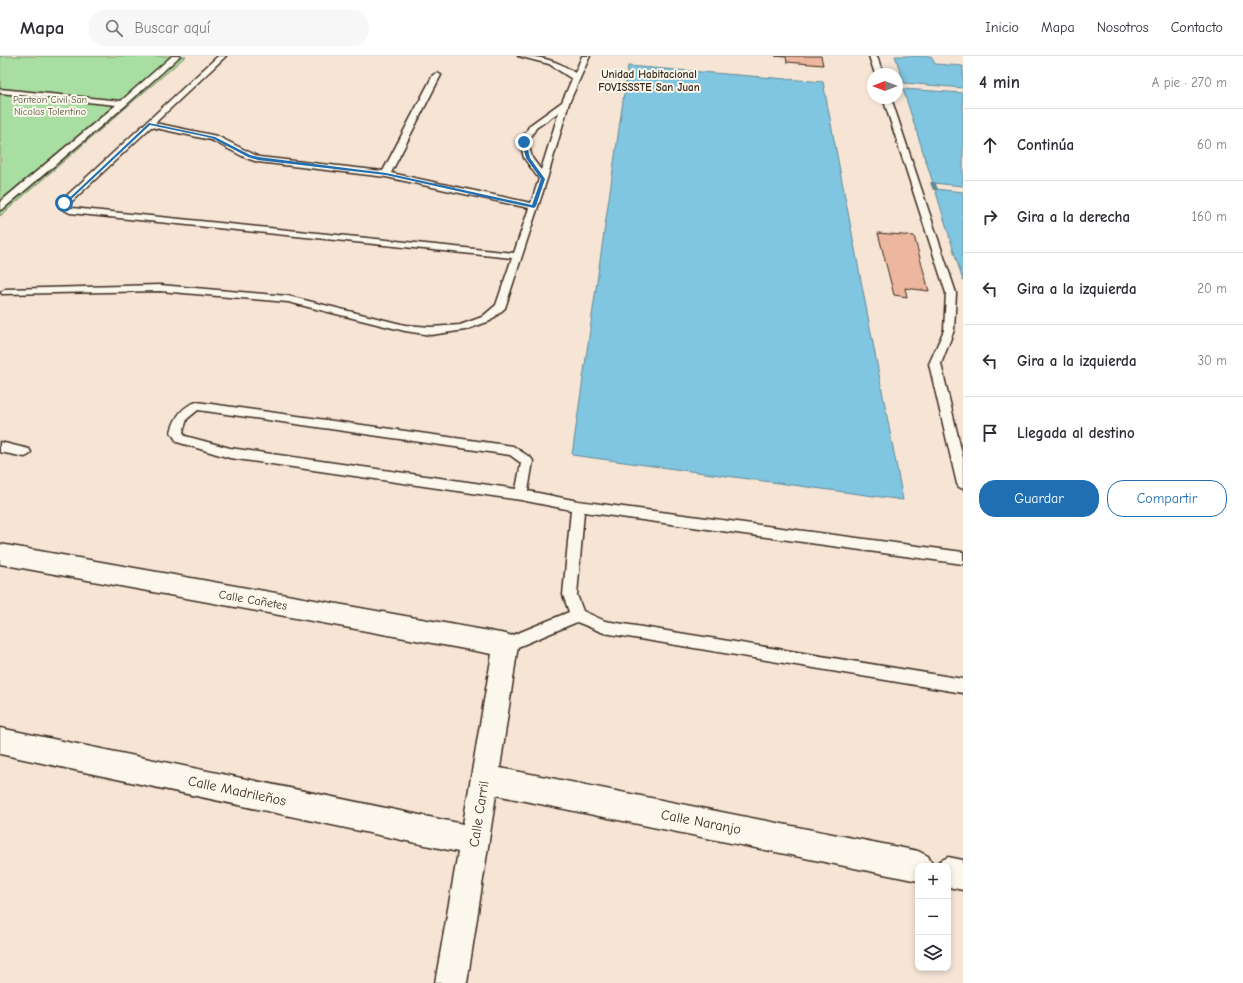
<!DOCTYPE html>
<html lang="es">
<head>
<meta charset="utf-8">
<style>
  :root { --surface:#fff; --page:#f7f7f7; --text:#2b2b33; --muted:#7c7c81; --line:#e1e1e2; --accent:#1f6fb2 }
  body { margin:0; font-family:"Comic Neue",sans-serif; background:var(--page); color:var(--text) }
  .controls { position:absolute; right:12px; bottom:12px; display:grid; overflow:hidden; border-radius:8px; box-shadow:0 2px 6px #0003 }
  .controls button { width:36px; height:36px; display:grid; place-items:center; padding:0; border:0; border-bottom:1px solid var(--line); background:var(--surface); color:var(--text); font:20px sans-serif }
  .compass { position:absolute; left:867px; top:12px; width:36px; height:36px; border-radius:50%; background:var(--surface); box-shadow:0 2px 6px #0003; rotate:270deg }
  .stop { position:absolute; width:12px; height:12px; margin:-9px; border:3px solid #1f6fb2; border-radius:50%; background:#fff }
  .stop.end { background:#1f6fb2; border-color:#fff; box-shadow:0 1px 4px #0008 }
  .list { margin:0; padding:0; list-style:none }
  h2 { display:flex; justify-content:space-between; align-items:center; height:52px; margin:0; padding:0 16px; font-size:17px }
  h2 small { font-size:13px; font-weight:400; color:var(--muted) }
  .list li { display:grid; grid-template-columns:26px 1fr auto; gap:12px; align-items:center; box-sizing:border-box; height:72px; padding:0 16px; border-top:1px solid var(--line) }
  .list b { display:block; font-size:15px; white-space:nowrap }
  .list em { font-size:13px; font-style:normal; color:var(--muted) }
  .actions { display:flex; gap:8px; padding:12px 16px }
  .actions a { flex:1; padding:9px 0; border:1px solid var(--accent); border-radius:16px; text-align:center; font-size:14px; color:var(--accent) }
  .actions .main { background:var(--accent); color:#fff }
  .icon { flex:none; width:22px; height:22px; fill:none; stroke:currentColor; stroke-width:2; stroke-linecap:round; stroke-linejoin:round }
  .map { position:relative; flex:none; width:963px; height:927px; overflow:hidden }
  header { display:flex; align-items:center; gap:24px; box-sizing:border-box; height:56px; padding:0 20px; background:var(--surface); border-bottom:1px solid var(--line) }
  header strong { font-size:19px }
  nav { display:flex; gap:22px; margin-inline-start:auto; font-size:14px }
  .search { width:280px; height:36px; background:var(--page); display:flex; align-items:center; gap:10px; box-sizing:border-box; padding:0 14px; border-radius:16px; color:var(--muted); font-size:15px }
  main { display:flex }
  aside { flex:1; background:var(--surface) }
  .map>svg:first-child { display:block }
  .green { fill:#a8dea1; stroke:#728460 }
  .water { fill:#80c6e1; stroke:#648893 }
  .lines { fill:none; stroke-linecap:round; stroke-linejoin:round }
  .stream { fill:#648893; fill-rule:evenodd }
  .building { fill:#ecb69f; stroke:#3b2a1e }
  .lane-casing { stroke:#3b2a1e; stroke-width:3 }
  .street-casing { stroke:#3b2a1e; stroke-width:3 }
  .lane { fill:#fbf7ec; fill-rule:evenodd }
  .street { fill:#fbf7ec; fill-rule:evenodd }
  .route { fill:#1f6fb2 }
  .labels { text-anchor:middle; dominant-baseline:central; stroke-width:4; stroke-linejoin:round; paint-order:stroke }
  .far-park-label { font-size:10px; fill:#56573f; stroke:#fbf7ec }
  .far-neighbourhood-label { font-size:11px; font-weight:bold; fill:#3b2a1e; stroke:#fbf7ec }
  .street-label { font-size:12px; fill:#3b2a1e; stroke:#fbf7ec }
  .near-street-label { font-size:14px; fill:#3b2a1e; stroke:#fbf7ec }
</style>
</head>
<body>
<header>
<strong>Mapa</strong>
<div class="search"><svg class="icon" aria-label="search" viewBox="0 0 24 24"><circle cx="10" cy="10" r="6"/><path d="M15 15l6 6"/></svg>Buscar aquí</div>
<nav><a>Inicio</a><a>Mapa</a><a>Nosotros</a><a>Contacto</a></nav>
</header>
<main>
<div class="map">
<svg width="963" height="927" viewBox="0 0 963 927">
  <rect width="100%" height="100%" fill="#f6e4d5"/>
  <filter id="ink" filterUnits="userSpaceOnUse"><feTurbulence type="fractalNoise" baseFrequency=".025" numOctaves="2"/><feDisplacementMap in="SourceGraphic" scale="8" xChannelSelector="R" yChannelSelector="G"/><feConvolveMatrix kernelMatrix="1 2 1 2 8 2 1 2 1" color-interpolation-filters="sRGB"/></filter>
  <g filter="url(#ink)">
    <!-- green -->
    <polygon class="green" points="0,0 186,0 0,160"/>
    <!-- water -->
    <g class="water">
      <polygon points="895,0 931,0 935,8 963,10 963,32 904,27"/>
      <polygon points="628,10 823,26 903,444 572,399"/>
      <polygon points="903,33 963,37 963,130 933,127"/>
      <polygon points="935,133 963,136 963,225"/>
    </g>
    <g class="lines">
      <!-- stream -->
      <polygon class="stream" points="931,126 935,126 938,133 937,134 933,134 930,127"/>
    </g>
    <!-- building -->
    <g class="building">
      <polygon points="775,0 821,0 823,9 787,6 786,1"/>
      <polygon points="878,177 914,180 929,235 905,232 907,241 894,239"/>
    </g>
    <g class="lines">
      <!-- lane casing -->
      <g class="lane-casing">
        <g id="lane">
          <polygon points="172,0 180,0 126,49 3,153 0,154 0,146 116,49 0,37 0,33 121,45"/>
          <path d="M218 0H226L155 67 217 80 259 101 383 115 433 19 437 17 441 19 391 117 531 147 539 123 524 102 520 86 530 69 562 46 572 23 549 8 518 0C540 0 557 4 575 17L582 0H590L569 47 547 123 505 252 490 265 465 274 431 279 405 275 288 246 160 235 2 238 1 236 6 233 160 229 288 240 405 269 431 271 460 269 482 261 496 249 512 202 70 157 62 153 60 147 61 145ZM559 56 541 114 532 102 528 86 536 72ZM151 71 211 84 246 102 258 106 386 121 529 152 514 197 72 152 69 150V148Z"/>
          <polygon points="869,0 877,0 883,18 875,18"/>
          <polygon points="883,42 891,42 956,237 954,274 941,308 963,402 963,433 959,431 957,428 929,308 944,274 946,237"/>
          <path d="M197 346 513 390 531 402 533 405 528 435 578 445 963 496V508L584 456 577 539 583 555 605 565 963 623V637L604 577 577 566 506 596 501 594 499 589 501 584 569 556 563 539 571 454 521 444 230 402 177 386 171 376C175 361 182 350 197 346ZM198 354 510 399 521 407 516 433 230 392 185 380 183 376 187 363Z"/>
          <polygon points="0,386 29,393 31,396 29,399 25,401 0,396"/>
        </g>
      </g>
      <!-- street casing -->
      <g class="street-casing">
        <g id="street">
          <polygon points="0,488 506,578 515,581 518,589 500,712 918,795 928,800 933,810 918,810 918,825 496,739 467,927 435,927 458,796 0,698 0,672 463,768 492,598 0,508"/>
          <polygon points="948,801 963,804 963,834 948,831 948,810 936,810 938,806"/>
        </g>
      </g>
      <!-- lane -->
      <use href="#lane" class="lane"/>
      <!-- street -->
      <use href="#street" class="street"/>
    </g>
  </g>
  <!-- route -->
  <polygon class="route" points="149,67 215,81 250,99 258,101 386,117 532,149 541,123 526,102 522,86 524,84 526,86 530,102 545,123 536,150 534,152 386,119 258,104 248,101 212,82 150,69 66,148 63,148"/>
  <g class="labels">
    <!-- far-park labels -->
    <g class="far-park-label">
      <text x="50" y="44">Panteon Civil San<tspan x="50" dy="12">Nicolas Tolentino</tspan></text>
    </g>
    <!-- far-neighbourhood labels -->
    <g class="far-neighbourhood-label">
      <text x="649" y="18">Unidad Habitacional<tspan x="649" dy="13">FOVISSSTE San Juan</tspan></text>
    </g>
    <!-- street labels -->
    <g class="street-label">
      <text transform="translate(253 544) rotate(10)">Calle Cañetes</text>
    </g>
    <!-- near-street labels -->
    <g class="near-street-label">
      <text transform="translate(237 735) rotate(12)">Calle Madrileños</text>
      <text transform="translate(479 758) rotate(-81)">Calle Carril</text>
      <text transform="translate(701 766) rotate(11)">Calle Naranjo</text>
    </g>
  </g>
</svg>
<div class="controls">
<button>+</button>
<button>−</button>
<button><svg class="icon" aria-label="layers" viewBox="0 0 24 24"><path d="M12 4l9 5-9 5-9-5zM3 14l9 5 9-5"/></svg></button>
</div>
<svg class="compass" viewBox="-18 -18 36 36"><path d="M0-13l5 13h-10z" fill="#e53935"/><path d="M0 13l5-13h-10z" fill="#7c7c81"/></svg>
<div class="stop" style="left:64px;top:147px"></div>
<div class="stop end" style="left:524px;top:86px"></div>
</div>
<aside>
<h2>4 min<small>A pie · 270 m</small></h2>
<ul class="list">
<li><svg class="icon" aria-label="ahead" viewBox="0 0 24 24"><path d="M12 20V5M6 11l6-6 6 6"/></svg><div><b>Continúa</b></div><em>60 m</em></li>
<li><svg class="icon" aria-label="right" viewBox="0 0 24 24"><path d="M7 20v-9h11M14 6l5 5-5 5"/></svg><div><b>Gira a la derecha</b></div><em>160 m</em></li>
<li><svg class="icon" aria-label="left" viewBox="0 0 24 24"><path d="M17 20v-9H6M10 6l-5 5 5 5"/></svg><div><b>Gira a la izquierda</b></div><em>20 m</em></li>
<li><svg class="icon" aria-label="left" viewBox="0 0 24 24"><path d="M17 20v-9H6M10 6l-5 5 5 5"/></svg><div><b>Gira a la izquierda</b></div><em>30 m</em></li>
<li><svg class="icon" aria-label="arrive" viewBox="0 0 24 24"><path d="M6 21V4h12l-3 4 3 4H6"/></svg><div><b>Llegada al destino</b></div></li>
</ul>
<div class="actions"><a class="main">Guardar</a><a>Compartir</a></div>
</aside>
</main>
</body>
</html>
